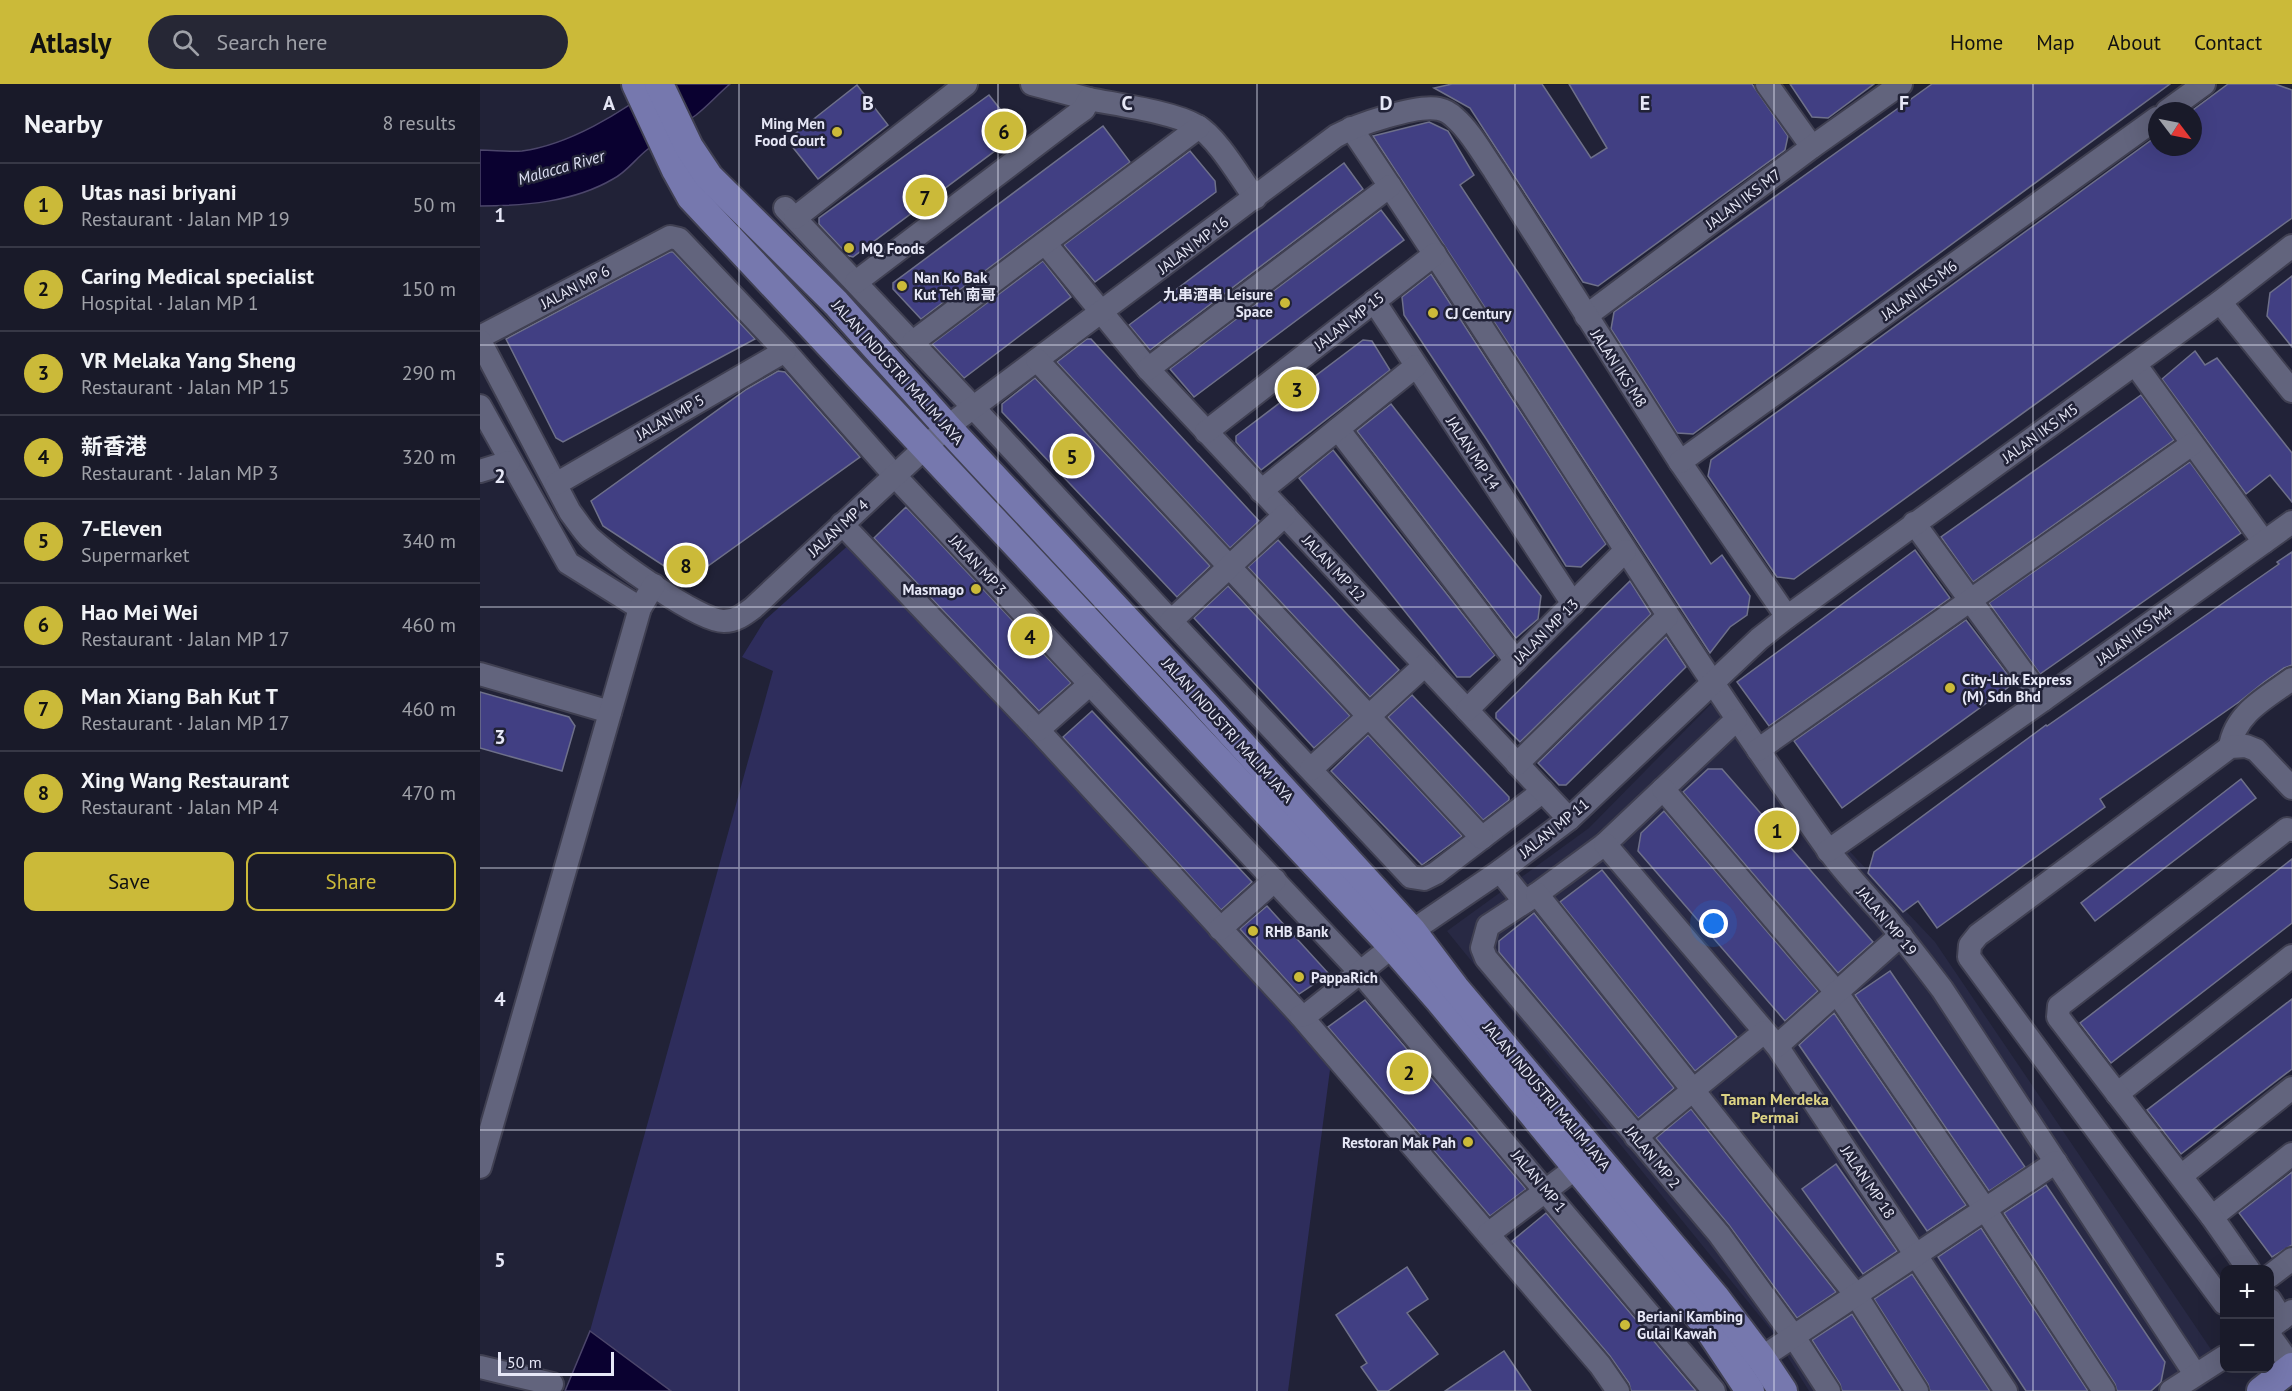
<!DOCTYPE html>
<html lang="en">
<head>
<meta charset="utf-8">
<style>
  :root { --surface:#191a29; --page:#262735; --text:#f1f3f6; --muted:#9fa1a8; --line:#373846; --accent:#cbba39 }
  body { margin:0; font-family:"PT Sans","Noto Sans SC",sans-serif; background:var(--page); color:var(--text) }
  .controls { position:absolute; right:18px; bottom:18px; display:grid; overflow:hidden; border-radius:12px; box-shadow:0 6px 24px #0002 }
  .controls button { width:54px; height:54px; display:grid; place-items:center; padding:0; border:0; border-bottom:2px solid var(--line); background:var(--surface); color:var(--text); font:30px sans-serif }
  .compass { position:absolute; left:1668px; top:18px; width:54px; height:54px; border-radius:50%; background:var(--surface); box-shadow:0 6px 24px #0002; rotate:122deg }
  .scale { position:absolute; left:18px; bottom:15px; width:116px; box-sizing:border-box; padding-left:6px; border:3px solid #e6e7f6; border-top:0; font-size:16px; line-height:21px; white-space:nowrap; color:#e6e7f6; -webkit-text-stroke:4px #212237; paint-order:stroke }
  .you { position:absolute; left:1234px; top:840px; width:21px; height:21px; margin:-15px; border:4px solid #fff; border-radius:50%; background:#1a73e8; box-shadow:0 0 0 9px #1a73e833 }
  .badge { display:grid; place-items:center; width:39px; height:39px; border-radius:50%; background:var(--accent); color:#111; font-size:20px; font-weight:700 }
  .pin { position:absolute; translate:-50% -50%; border:3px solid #fff; box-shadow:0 2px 6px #0006 }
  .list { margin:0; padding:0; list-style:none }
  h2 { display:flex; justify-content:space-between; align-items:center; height:78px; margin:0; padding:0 24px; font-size:26px }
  h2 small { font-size:20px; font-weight:400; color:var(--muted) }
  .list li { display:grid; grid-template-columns:39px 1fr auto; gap:18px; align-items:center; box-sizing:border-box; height:84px; padding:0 24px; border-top:2px solid var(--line) }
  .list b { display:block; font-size:22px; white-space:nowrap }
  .list p { margin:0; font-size:20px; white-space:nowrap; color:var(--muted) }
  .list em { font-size:20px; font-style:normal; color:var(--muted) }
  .actions { display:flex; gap:12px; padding:18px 24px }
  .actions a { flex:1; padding:14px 0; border:2px solid var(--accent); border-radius:12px; text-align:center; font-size:21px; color:var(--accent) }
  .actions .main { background:var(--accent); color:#111 }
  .icon { flex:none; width:33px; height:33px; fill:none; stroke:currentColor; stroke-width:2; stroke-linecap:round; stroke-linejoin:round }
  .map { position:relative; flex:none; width:1812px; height:1307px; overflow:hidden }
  header { display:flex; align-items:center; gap:36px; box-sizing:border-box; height:84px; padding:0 30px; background:var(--accent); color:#111 }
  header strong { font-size:28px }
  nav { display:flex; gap:33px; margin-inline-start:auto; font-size:21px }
  .search { width:420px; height:54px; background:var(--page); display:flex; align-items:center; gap:15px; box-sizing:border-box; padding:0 21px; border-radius:33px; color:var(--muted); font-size:22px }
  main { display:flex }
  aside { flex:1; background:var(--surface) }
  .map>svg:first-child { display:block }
  .built { fill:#282944 }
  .green { fill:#2e2d5c }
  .water { fill:#0a0130; stroke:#4c466b; stroke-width:1.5 }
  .building { fill:#413f83; stroke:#6e708a; stroke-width:1.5 }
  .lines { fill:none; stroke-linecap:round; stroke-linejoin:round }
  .minor-casing { stroke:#404052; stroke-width:26 }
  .major-casing { stroke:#404052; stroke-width:32 }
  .minor { stroke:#62647d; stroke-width:22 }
  .major { stroke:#7678ae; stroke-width:28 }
  .grid { fill:none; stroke:#e6e7f6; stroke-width:1.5; stroke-opacity:0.55 }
  .poi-dot { fill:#cbba39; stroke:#212237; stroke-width:2 }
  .labels { text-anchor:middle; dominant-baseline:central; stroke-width:5; stroke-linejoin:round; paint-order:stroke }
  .poi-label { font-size:15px; font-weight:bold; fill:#e6e7f6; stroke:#212237; text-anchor:start }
  .street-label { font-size:15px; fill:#e6e7f6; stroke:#212237 }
  .water-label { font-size:16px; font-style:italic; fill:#dee0f5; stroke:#212237 }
  .neighbourhood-label { font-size:16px; font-weight:bold; fill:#ddd384; stroke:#212237 }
  .grid-label { font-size:20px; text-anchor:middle; font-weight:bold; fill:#e6e7f6; stroke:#212237; stroke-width:5; stroke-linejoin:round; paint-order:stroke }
</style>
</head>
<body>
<header>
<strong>Atlasly</strong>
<div class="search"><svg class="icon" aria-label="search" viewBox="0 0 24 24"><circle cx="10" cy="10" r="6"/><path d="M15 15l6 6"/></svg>Search here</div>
<nav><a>Home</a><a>Map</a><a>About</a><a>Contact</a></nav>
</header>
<main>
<aside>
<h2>Nearby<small>8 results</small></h2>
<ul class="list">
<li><span class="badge">1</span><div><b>Utas nasi briyani</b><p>Restaurant · Jalan MP 19</p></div><em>50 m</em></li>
<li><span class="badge">2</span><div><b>Caring Medical specialist</b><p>Hospital · Jalan MP 1</p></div><em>150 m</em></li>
<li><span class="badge">3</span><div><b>VR Melaka Yang Sheng</b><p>Restaurant · Jalan MP 15</p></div><em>290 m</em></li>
<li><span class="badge">4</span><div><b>新香港</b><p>Restaurant · Jalan MP 3</p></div><em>320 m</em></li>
<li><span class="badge">5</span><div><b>7-Eleven</b><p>Supermarket</p></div><em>340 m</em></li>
<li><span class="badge">6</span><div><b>Hao Mei Wei</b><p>Restaurant · Jalan MP 17</p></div><em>460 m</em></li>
<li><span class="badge">7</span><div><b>Man Xiang Bah Kut T</b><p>Restaurant · Jalan MP 17</p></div><em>460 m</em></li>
<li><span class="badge">8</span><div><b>Xing Wang Restaurant</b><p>Restaurant · Jalan MP 4</p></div><em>470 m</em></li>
</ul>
<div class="actions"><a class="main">Save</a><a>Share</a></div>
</aside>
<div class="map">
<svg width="1812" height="1307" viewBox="0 0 1812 1307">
  <rect width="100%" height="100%" fill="#212237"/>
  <!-- built -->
  <polygon class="built" points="1231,620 1455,858 1745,1286 1717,1307 1329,1307 1291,1246 967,847 1109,744"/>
  <!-- green -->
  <polygon class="green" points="372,458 851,978 808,1307 191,1307 110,1247 293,587 262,573 285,536"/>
  <!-- water -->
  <g class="water">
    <path d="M178 0H250C238 10 228 22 216 31 200 42 183 53 168 65 155 75 147 88 133 95 94 118 44 122 0 122V66C14 66 28 68 42 67 88 61 142 29 178 0Z"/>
    <polygon points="110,1247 191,1307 85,1307"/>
  </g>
  <!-- building -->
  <g class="building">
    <polygon points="972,0 1062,0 1111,74 1127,64 1089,0 1272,0 1308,52 1305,66 1118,202 1103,198 990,24 954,4"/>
    <polygon points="1310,0 1394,0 1348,34 1332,33"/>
    <polygon points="1452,0 1690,0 1213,350 1197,349 1131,245 1134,228"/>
    <polygon points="1748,0 1795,0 1812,6 1812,134 1314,495 1297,493 1228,392 1231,376 1677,52 1677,63 1713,63 1713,26"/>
    <polygon points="377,1 408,41 338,95 307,56"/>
    <polygon points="509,11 539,49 373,173 369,172 339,140 339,134"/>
    <polygon points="949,38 968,47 994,91 980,101 1231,480 1242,471 1270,512 1267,531 1250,543 1230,569 893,52"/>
    <polygon points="623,42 650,78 441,235 413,205 413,199"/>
    <polygon points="710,67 735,97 736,108 615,198 584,161"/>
    <polygon points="864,79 883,105 670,266 649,241"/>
    <polygon points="901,126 924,156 714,313 690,285"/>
    <polygon points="190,168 193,168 275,255 83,358 76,354 26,255"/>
    <polygon points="563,177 591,213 484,294 452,260"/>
    <polygon points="951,190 1126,460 1101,483 1086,482 1007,356 924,231 922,213"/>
    <polygon points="1812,192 1812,263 1787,232 1790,209"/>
    <polygon points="607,255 611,255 779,437 750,464 577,278"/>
    <polygon points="883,256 892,257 910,286 781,386 756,358 756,352"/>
    <polygon points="1715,267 1725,281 1737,274 1812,369 1812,418 1790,391 1766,410 1682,295"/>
    <polygon points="298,287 305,288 380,373 207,497 123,442 111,417 267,305"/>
    <polygon points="555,294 730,482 697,513 522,328 522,320"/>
    <polygon points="1661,311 1694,356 1493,498 1461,453"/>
    <polygon points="911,320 1061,512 1058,535 1036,554 877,347"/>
    <polygon points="853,366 1015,571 990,593 977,593 819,394"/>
    <polygon points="1710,378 1761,449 1560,590 1509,519"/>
    <polygon points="426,423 591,599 559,627 394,454"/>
    <polygon points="798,456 919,586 890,613 768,483"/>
    <polygon points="1435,466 1470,514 1289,642 1257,598"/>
    <polygon points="1812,468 1812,581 1804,584 1784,598 1759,618 1620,715 1625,723 1457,844 1438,817 1423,828 1388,789 1394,768 1566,641 1567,642 1799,480 1797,478"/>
    <polygon points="1150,497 1171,530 1040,658 1016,634 1016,629"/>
    <polygon points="748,502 870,632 834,664 714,534"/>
    <polygon points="1486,536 1534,599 1362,724 1314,657"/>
    <polygon points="1186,553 1206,583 1086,701 1079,701 1058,679"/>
    <polygon points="0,608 89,633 95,642 82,687 0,664"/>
    <polygon points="932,611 1029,713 1029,716 1003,736 908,633"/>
    <polygon points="612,627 772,798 741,826 583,653"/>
    <polygon points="888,651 982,752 942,781 851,687"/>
    <polygon points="1228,685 1242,685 1393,858 1358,889 1203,708"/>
    <polygon points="1761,695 1776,714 1615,837 1601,819"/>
    <polygon points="1184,727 1338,907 1305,937 1158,767 1161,749"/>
    <polygon points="1812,775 1812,839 1631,979 1600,939"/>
    <polygon points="1122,786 1257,953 1215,987 1080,818"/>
    <polygon points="787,822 849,890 819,910 760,845"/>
    <polygon points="1054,829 1194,1004 1158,1034 1019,868 1019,857"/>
    <polygon points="1410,887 1545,1083 1509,1107 1375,911"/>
    <polygon points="1812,915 1812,985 1701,1070 1667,1026"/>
    <polygon points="885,916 1046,1105 1010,1132 848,943"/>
    <polygon points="1354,929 1486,1121 1447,1147 1319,961"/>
    <polygon points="1211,1025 1356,1208 1317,1234 1249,1141 1176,1054"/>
    <polygon points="1356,1080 1417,1167 1383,1190 1322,1105"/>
    <polygon points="1812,1088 1812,1161 1792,1173 1759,1129"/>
    <polygon points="1566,1101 1685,1278 1681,1298 1671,1307 1637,1307 1635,1300 1524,1129"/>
    <polygon points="1066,1129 1216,1307 1151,1307 1149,1299 1130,1272 1032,1157"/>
    <polygon points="1501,1144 1608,1307 1546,1307 1458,1173"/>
    <polygon points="927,1183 948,1215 927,1229 958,1270 908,1307 898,1307 881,1283 887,1279 856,1231"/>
    <polygon points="1432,1190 1510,1307 1450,1307 1448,1300 1394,1215"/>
    <polygon points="1372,1230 1421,1307 1362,1307 1360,1300 1332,1256"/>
    <polygon points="1024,1267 1051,1307 965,1307"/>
  </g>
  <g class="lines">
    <!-- minor casing -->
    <g class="minor-casing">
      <g id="minor">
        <polyline points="552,0 609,15"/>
        <polyline points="1287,0 1332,63"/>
        <polyline points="1687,27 1724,0"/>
        <path d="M871 44C1032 282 1179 529 1346 763 1363 787 1384 809 1404 831 1424 855 1443 880 1462 905L1715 1290"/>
        <polyline points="305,124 493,323 691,537 931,793 944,795 956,789 1063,707"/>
        <polyline points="315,134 486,0"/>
        <polyline points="565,159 668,285 1089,735"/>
        <path d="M376 198 593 33 604 25 609 15C639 21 693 28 717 42 737 53 761 95 775 114"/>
        <polyline points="894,217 1093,520"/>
        <polyline points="1740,218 1812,307"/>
        <polyline points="1106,232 1332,63 1421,0"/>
        <polyline points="0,253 190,153 199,155 305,267 415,392 881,889 1234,1307"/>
        <path d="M0 257 90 428C97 437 103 447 110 454 131 473 219 538 244 537 256 537 265 530 273 524L467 343 856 52C876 41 937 20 959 25 964 26 971 30 975 34 991 48 1002 69 1014 86L1200 378 1307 533"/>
        <polyline points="433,258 719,43"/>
        <polyline points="557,276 1002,754"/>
        <polyline points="1655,280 1784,458"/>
        <polyline points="668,285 910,102"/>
        <polyline points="0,322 88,479 160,524"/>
        <polyline points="858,345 1036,577"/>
        <polyline points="726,348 955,170"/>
        <polyline points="1200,378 1677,34"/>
        <polyline points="0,387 29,378"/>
        <polyline points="76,400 305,267"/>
        <polyline points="781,407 936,282"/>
        <polyline points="1434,439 1563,616"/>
        <polyline points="362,440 558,646 821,932 1120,1281 1138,1307"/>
        <polyline points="691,537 805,431"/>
        <polyline points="0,590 130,628"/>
        <polyline points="987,626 1145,467"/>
        <polyline points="1256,636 1125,760 1057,810 1008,842 1002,864 1006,874 1239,1150 1314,1253 1349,1307"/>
        <polyline points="558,646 610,600"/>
        <path d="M1750 663C1755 629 1786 614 1812 595"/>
        <polyline points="1278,666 1712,360"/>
        <polyline points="1037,680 1187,533"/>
        <polyline points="831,685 945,581"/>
        <polyline points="1183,705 1357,909 1505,1125 1624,1307"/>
        <polyline points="1125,760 1297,962 1526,1307"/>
        <polyline points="1348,767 1563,616 1812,438"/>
        <polyline points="1020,787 1045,818"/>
        <polyline points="1057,810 1376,1211 1437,1307"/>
        <polyline points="740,845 795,796"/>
        <polyline points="821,932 829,929 932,847 1020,787 1089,735 1279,555 1307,533 1740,218 1812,162"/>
        <polyline points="1297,962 1421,851"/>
        <polyline points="1637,1010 1812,872"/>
        <polyline points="1156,1053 1284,948"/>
        <polyline points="0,1083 160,524 174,501"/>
        <polyline points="1701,1092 1812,1004"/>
        <polyline points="1732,1133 1812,1070"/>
        <polyline points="1008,1150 1097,1083"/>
        <polyline points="1769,1186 1732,1133 1578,933 1579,922 1807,745 1812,746"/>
        <polyline points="1790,1192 1812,1175"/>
        <polyline points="1790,1216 1802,1235"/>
        <polyline points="1744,1219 1489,873 1490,861 1498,851 1750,663 1766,662 1776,666 1812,704"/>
        <polyline points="1790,1244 1812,1227"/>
        <polyline points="1790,1252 1812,1283"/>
        <polyline points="1281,1274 1576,1078"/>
        <polyline points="0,1283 72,1300"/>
        <polyline points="1691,1307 1744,1273"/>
      </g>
    </g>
    <!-- major casing -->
    <g class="major-casing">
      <g id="major">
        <polyline points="156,0 196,86 211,113 913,863 960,917 1226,1241 1270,1307"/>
        <polyline points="179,0 209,63 229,93 356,219 467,343 712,606 932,847 975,904 1235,1213 1281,1274 1303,1307"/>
        <polyline points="1781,1307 1812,1283"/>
      </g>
    </g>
    <!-- minor -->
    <use href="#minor" class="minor"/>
    <!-- major -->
    <use href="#major" class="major"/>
  </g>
  <!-- grid -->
  <path class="grid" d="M259 0V1307M518 0V1307M777 0V1307M1035 0V1307M1294 0V1307M1553 0V1307M0 261H1812M0 523H1812M0 784H1812M0 1046H1812"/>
  <!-- markers -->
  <g class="poi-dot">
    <circle cx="357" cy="48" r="6"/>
    <circle cx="369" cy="164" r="6"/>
    <circle cx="422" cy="202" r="6"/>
    <circle cx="805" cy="219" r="6"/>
    <circle cx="953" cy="229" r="6"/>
    <circle cx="496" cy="505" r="6"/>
    <circle cx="1470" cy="604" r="6"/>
    <circle cx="773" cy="847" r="6"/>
    <circle cx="819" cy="893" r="6"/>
    <circle cx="988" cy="1058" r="6"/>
    <circle cx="1145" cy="1241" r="6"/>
  </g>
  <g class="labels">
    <!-- poi labels -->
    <g class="poi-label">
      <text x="345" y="39" text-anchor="end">Ming Men<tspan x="345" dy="17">Food Court</tspan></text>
      <text x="381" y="164">MQ Foods</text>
      <text x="434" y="193">Nan Ko Bak<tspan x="434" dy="17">Kut Teh 南哥</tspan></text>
      <text x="793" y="210" text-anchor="end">九串酒串 Leisure<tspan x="793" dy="17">Space</tspan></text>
      <text x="965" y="229">CJ Century</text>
      <text x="484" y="505" text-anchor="end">Masmago</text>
      <text x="1482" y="595">City-Link Express<tspan x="1482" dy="17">(M) Sdn Bhd</tspan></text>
      <text x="785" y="847">RHB Bank</text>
      <text x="831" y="893">PappaRich</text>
      <text x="976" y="1058" text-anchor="end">Restoran Mak Pah</text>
      <text x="1157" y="1232">Beriani Kambing<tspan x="1157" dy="17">Gulai Kawah</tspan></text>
    </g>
    <!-- street labels -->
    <g class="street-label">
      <text transform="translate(1263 115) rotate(-37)">JALAN IKS M7</text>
      <text transform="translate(713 161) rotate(-37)">JALAN MP 16</text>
      <text transform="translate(95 203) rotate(-28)">JALAN MP 6</text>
      <text transform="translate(1439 206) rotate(-36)">JALAN IKS M6</text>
      <text transform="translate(869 237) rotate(-38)">JALAN MP 15</text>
      <text transform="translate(1139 284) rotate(57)">JALAN IKS M8</text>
      <text transform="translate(418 288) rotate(48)">JALAN INDUSTRI MALIM JAYA</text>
      <text transform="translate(190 333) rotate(-30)">JALAN MP 5</text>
      <text transform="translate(1560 349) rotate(-36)">JALAN IKS M5</text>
      <text transform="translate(993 369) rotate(57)">JALAN MP 14</text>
      <text transform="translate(358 444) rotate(-43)">JALAN MP 4</text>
      <text transform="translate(498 481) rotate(47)">JALAN MP 3</text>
      <text transform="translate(854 484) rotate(47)">JALAN MP 12</text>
      <text transform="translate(1066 547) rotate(-45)">JALAN MP 13</text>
      <text transform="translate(1654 551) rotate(-36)">JALAN IKS M4</text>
      <text transform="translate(748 646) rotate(48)">JALAN INDUSTRI MALIM JAYA</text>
      <text transform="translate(1074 744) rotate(-39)">JALAN MP 11</text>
      <text transform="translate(1407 837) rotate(50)">JALAN MP 19</text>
      <text transform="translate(1067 1012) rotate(50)">JALAN INDUSTRI MALIM JAYA</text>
      <text transform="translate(1173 1073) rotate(50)">JALAN MP 2</text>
      <text transform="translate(1059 1097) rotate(50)">JALAN MP 1</text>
      <text transform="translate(1388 1098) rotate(56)">JALAN MP 18</text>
    </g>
    <!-- water labels -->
    <g class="water-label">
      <text transform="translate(81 83) rotate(-16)">Malacca River</text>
    </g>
    <!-- neighbourhood labels -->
    <g class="neighbourhood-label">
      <text x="1295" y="1015">Taman Merdeka<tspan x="1295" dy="18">Permai</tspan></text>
    </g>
  </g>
  <g class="grid-label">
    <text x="129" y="26">A</text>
    <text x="388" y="26">B</text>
    <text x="647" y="26">C</text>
    <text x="906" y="26">D</text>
    <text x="1165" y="26">E</text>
    <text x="1424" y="26">F</text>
    <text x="20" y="138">1</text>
    <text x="20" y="399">2</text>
    <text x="20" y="660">3</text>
    <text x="20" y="922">4</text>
    <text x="20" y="1183">5</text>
  </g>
</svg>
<div class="controls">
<button>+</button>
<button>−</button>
</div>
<svg class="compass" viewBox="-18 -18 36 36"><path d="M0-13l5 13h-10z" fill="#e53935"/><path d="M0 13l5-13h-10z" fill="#9fa1a8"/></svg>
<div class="scale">50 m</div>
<div class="you"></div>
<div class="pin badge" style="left:1297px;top:746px">1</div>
<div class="pin badge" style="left:929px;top:988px">2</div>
<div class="pin badge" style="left:817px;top:305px">3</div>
<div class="pin badge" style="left:550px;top:552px">4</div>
<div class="pin badge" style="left:592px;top:372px">5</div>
<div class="pin badge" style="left:524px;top:47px">6</div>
<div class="pin badge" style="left:445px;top:113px">7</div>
<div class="pin badge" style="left:206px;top:481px">8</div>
</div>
</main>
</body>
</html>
